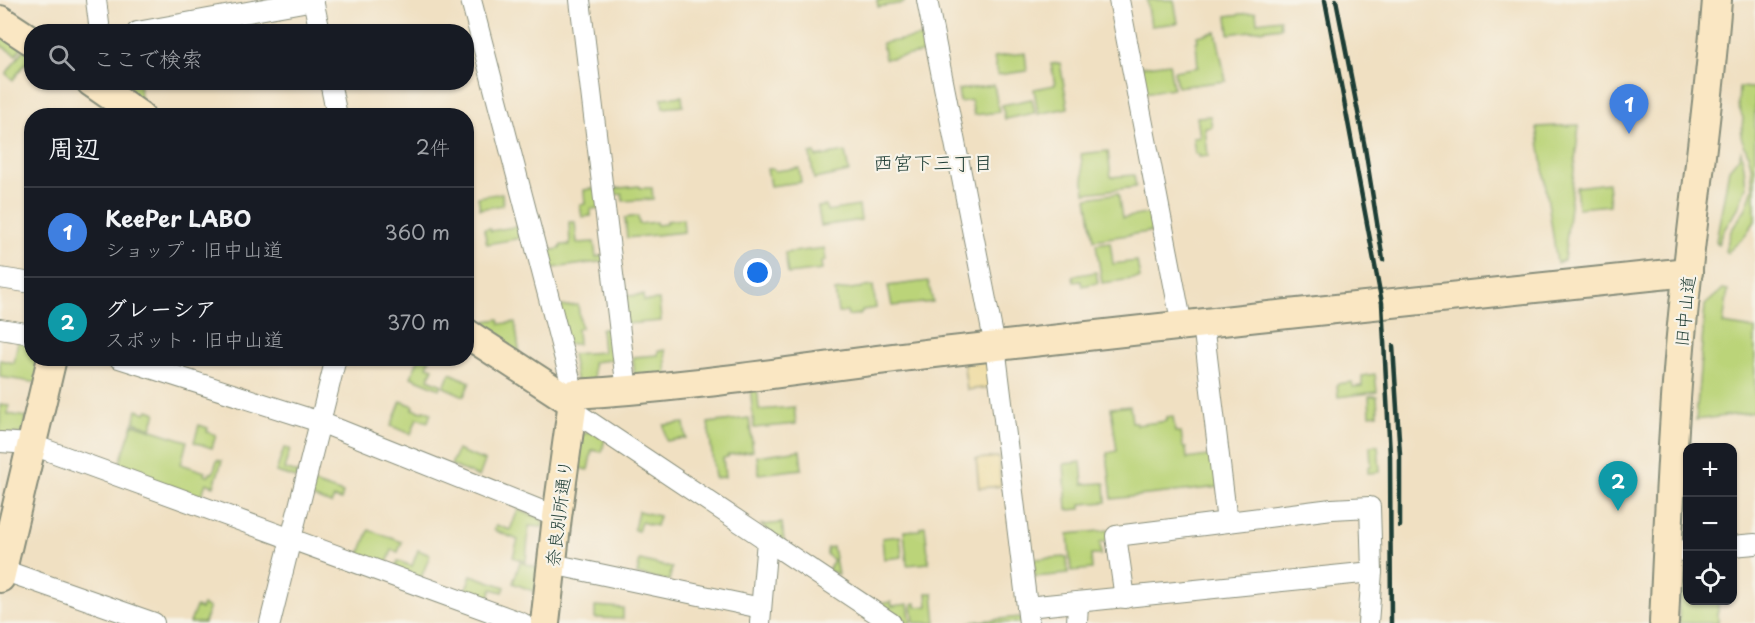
<!DOCTYPE html>
<html lang="ja">
<head>
<meta charset="utf-8">
<style>
  :root { --surface:#171b24; --page:#242831; --text:#f1f3f6; --muted:#9ea1a6; --line:#363941; --accent:#d1495b }
  body { margin:0; font-family:"Playpen Sans","Klee One",sans-serif; background:var(--page); color:var(--text) }
  .controls { position:absolute; right:18px; bottom:18px; display:grid; overflow:hidden; border-radius:12px; box-shadow:0 2px 4px #0004 }
  .controls button { width:54px; height:54px; display:grid; place-items:center; padding:0; border:0; border-bottom:2px solid var(--line); background:var(--surface); color:var(--text); font:30px sans-serif }
  .you { position:absolute; left:758px; top:273px; width:21px; height:21px; margin:-15px; border:4px solid #fff; border-radius:50%; background:#1a73e8; box-shadow:0 0 0 9px #1a73e833 }
  .badge { display:grid; place-items:center; width:39px; height:39px; border-radius:50%; background:var(--accent); color:#fff; font-size:20px; font-weight:700 }
  .pin { position:absolute; translate:-50% -50px; filter:drop-shadow(0 2px 3px #0008) }
  .pin::after { content:''; position:absolute; top:32px; width:21px; height:18px; background:inherit; clip-path:polygon(0 0,100% 0,50% 100%) }
  .list { margin:0; padding:0; list-style:none }
  h2 { display:flex; justify-content:space-between; align-items:center; height:78px; margin:0; padding:0 24px; font-size:26px }
  h2 small { font-size:20px; font-weight:400; color:var(--muted) }
  .list li { display:grid; grid-template-columns:39px 1fr auto; gap:18px; align-items:center; box-sizing:border-box; height:90px; padding:0 24px; border-top:2px solid var(--line) }
  .list b { display:block; font-size:22px; white-space:nowrap }
  .list p { margin:0; font-size:20px; white-space:nowrap; color:var(--muted) }
  .list em { font-size:20px; font-style:normal; color:var(--muted) }
  .icon { flex:none; width:33px; height:33px; fill:none; stroke:currentColor; stroke-width:2; stroke-linecap:round; stroke-linejoin:round }
  .map { position:relative; flex:none; width:1755px; height:623px; overflow:hidden }
  .search { position:absolute; background:var(--surface); box-shadow:0 2px 4px #0004; left:24px; top:24px; width:450px; height:66px; display:flex; align-items:center; gap:15px; box-sizing:border-box; padding:0 21px; border-radius:24px; color:var(--muted); font-size:22px }
  .panel { position:absolute; background:var(--surface); box-shadow:0 2px 4px #0004; left:24px; top:108px; width:450px; height:258px; border-radius:24px }
  .map>svg:first-child { display:block }
  .green { fill:#bbd479; stroke:#6d8856; stroke-width:1.5 }
  .sand { fill:#eeda9e; stroke:#868c69; stroke-width:1.5 }
  .lines { fill:none; stroke-linecap:round; stroke-linejoin:round }
  .street-casing { stroke:#888e7b; stroke-width:22 }
  .secondary-casing { stroke:#888e7b; stroke-width:32 }
  .street { stroke:#fff; stroke-width:20 }
  .secondary { stroke:#fae7c3; stroke-width:28 }
  .rail { stroke:#1f3d34; stroke-width:4.5 }
  .labels { text-anchor:middle; dominant-baseline:central; stroke-width:4.5; stroke-linejoin:round; paint-order:stroke }
  .street-label { font-size:18px; fill:#1f3d34; stroke:#f7f3e8 }
  .neighbourhood-label { font-size:20px; fill:#1f3d34; stroke:#f7f3e8 }
</style>
</head>
<body>
<div class="map">
<svg width="1755" height="623" viewBox="0 0 1755 623">
  <rect width="100%" height="100%" fill="#f7f3e8"/>
  <filter id="ink" filterUnits="userSpaceOnUse"><feTurbulence type="fractalNoise" baseFrequency=".0167" numOctaves="2"/><feDisplacementMap in="SourceGraphic" scale="12" xChannelSelector="R" yChannelSelector="G"/><feConvolveMatrix kernelMatrix="1 2 1 2 8 2 1 2 1" color-interpolation-filters="sRGB"/></filter>
  <filter id="wash" filterUnits="userSpaceOnUse"><feTurbulence type="fractalNoise" baseFrequency=".008" numOctaves="4" result="noise"/><feDisplacementMap in="SourceGraphic" scale="24" xChannelSelector="R" yChannelSelector="G"/><feGaussianBlur stdDeviation="1.35" result="paint"/><feColorMatrix in="noise" values="0 0 0 0 0 0 0 0 0 0 0 0 0 0 0 0 0 1.4 0 .05"/><feComposite in="paint" operator="in"/></filter>
  <g filter="url(#wash)">
    <rect width="100%" height="100%" fill="#f0e0c2"/>
    <!-- green -->
    <g class="green">
      <polygon points="877,0 904,0 904,3 878,7"/>
      <polygon points="1147,0 1174,0 1178,23 1151,26"/>
      <polygon points="1256,12 1257,22 1280,19 1281,27 1229,34 1227,16"/>
      <polygon points="0,29 24,44 16,55 0,45"/>
      <polygon points="1216,32 1226,81 1177,87 1174,71 1198,67 1196,42 1198,41 1197,36"/>
      <polygon points="926,36 929,52 885,59 882,43"/>
      <polygon points="26,46 31,50 31,68 25,63 13,80 6,74"/>
      <polygon points="1025,53 1027,71 997,75 994,57"/>
      <polygon points="1060,63 1068,108 1038,114 1034,89 1055,85 1051,64"/>
      <polygon points="1169,63 1173,88 1144,93 1140,67"/>
      <polygon points="110,83 139,83 141,104"/>
      <polygon points="994,85 999,112 974,115 971,100 960,102 958,90"/>
      <polygon points="1739,87 1752,88 1755,90 1755,221 1745,236 1727,253 1725,251 1731,231 1746,208 1753,188 1751,165 1748,154 1741,137 1743,118 1738,105"/>
      <polygon points="682,96 683,106 663,108 662,98"/>
      <polygon points="1032,99 1035,113 1005,119 1002,105"/>
      <polygon points="1210,116 1212,127 1205,128 1208,156 1199,157 1199,154 1195,154 1193,138 1200,137 1197,117"/>
      <polygon points="1579,125 1564,260 1557,263 1537,127"/>
      <polygon points="1108,151 1111,177 1134,175 1136,187 1085,193 1081,154"/>
      <polygon points="1741,151 1744,167 1746,187 1738,208 1722,233 1718,244 1716,241 1729,169 1739,157"/>
      <polygon points="845,152 849,172 814,179 810,154 815,153 816,157"/>
      <polygon points="799,168 801,182 770,186 767,169 774,169 775,171"/>
      <polygon points="1608,183 1610,205 1578,208 1576,187"/>
      <polygon points="639,186 640,188 652,188 653,199 623,201 622,194 610,195 610,189"/>
      <polygon points="598,188 600,208 591,209 591,216 582,217 580,205 585,204 584,190"/>
      <polygon points="502,193 503,205 480,209 478,197"/>
      <polygon points="1118,193 1122,218 1152,213 1155,231 1094,240 1087,198"/>
      <polygon points="826,206 827,211 859,206 861,220 821,226 818,207"/>
      <polygon points="638,216 639,224 656,222 657,225 666,224 666,221 683,219 684,232 627,238 625,218"/>
      <polygon points="569,222 575,222 577,243 594,242 596,257 605,255 606,261 546,269 542,251 560,249 561,245 570,245"/>
      <polygon points="519,226 521,238 487,244 484,229 490,228 491,231"/>
      <polygon points="1110,242 1113,264 1137,261 1140,278 1102,283 1096,244"/>
      <polygon points="824,248 826,261 821,262 822,270 788,274 785,253"/>
      <polygon points="1096,272 1098,283 1082,286 1081,281 1074,282 1073,276"/>
      <polygon points="928,281 933,302 892,306 888,286"/>
      <polygon points="873,286 876,308 863,310 860,314 848,316 847,312 838,313 835,291"/>
      <polygon points="1723,289 1728,290 1723,324 1755,329 1755,412 1696,420 1705,305"/>
      <polygon points="643,295 644,301 659,300 661,321 625,324 623,296"/>
      <polygon points="578,305 581,328 577,329 578,344 565,344 557,307"/>
      <polygon points="499,319 500,324 515,322 520,356 488,338 486,321"/>
      <polygon points="617,328 619,359 593,362 594,383 577,384 572,354 603,352 601,329"/>
      <polygon points="18,341 31,343 32,358 42,359 38,383 0,377 0,360 14,363"/>
      <polygon points="665,350 667,377 635,379 633,357 658,355 658,351"/>
      <polygon points="419,358 430,360 427,366 433,368 428,379 442,385 440,389 411,377"/>
      <polygon points="450,373 470,382 464,396 444,387"/>
      <polygon points="1375,374 1377,392 1338,397 1337,384 1352,382 1353,387 1362,386 1362,376"/>
      <polygon points="757,385 759,410 794,407 796,424 754,428 750,386"/>
      <polygon points="1369,396 1377,396 1378,414 1370,415"/>
      <polygon points="401,401 414,406 413,409 423,412 424,410 431,413 428,422 417,418 411,434 391,426"/>
      <polygon points="0,405 9,406 8,414 27,417 24,433 0,435"/>
      <polygon points="1130,406 1132,422 1136,422 1136,425 1167,421 1167,417 1173,416 1175,432 1181,432 1183,447 1186,447 1187,459 1215,455 1219,487 1112,499 1107,453 1117,451 1111,408"/>
      <polygon points="137,410 146,413 148,410 156,413 151,428 134,422"/>
      <polygon points="749,418 753,451 728,455 728,457 723,458 725,477 715,478 708,423"/>
      <polygon points="684,423 686,438 666,441 664,425"/>
      <polygon points="133,424 187,441 181,464 205,472 204,475 209,476 210,473 213,473 217,460 222,461 214,486 206,483 201,497 118,468"/>
      <polygon points="199,425 208,428 207,432 216,435 212,448 194,442"/>
      <polygon points="592,430 605,438 602,452 592,450 588,470 575,467 578,436"/>
      <polygon points="1378,445 1380,472 1368,473 1368,467 1371,466 1370,446"/>
      <polygon points="284,448 290,449 284,469 298,473 296,478 276,472"/>
      <polygon points="457,450 485,461 479,477 451,465"/>
      <polygon points="800,450 802,469 759,474 757,456"/>
      <polygon points="1081,462 1083,484 1105,483 1106,502 1081,504 1081,509 1067,510 1064,464"/>
      <polygon points="313,483 343,493 341,500 334,498 331,504 309,496"/>
      <polygon points="518,510 540,518 544,524 543,527 529,526 526,562 513,557 518,540 494,530 496,525 510,530"/>
      <polygon points="638,511 659,516 656,526 641,522 638,531 634,530"/>
      <polygon points="782,523 784,542 761,525"/>
      <polygon points="925,526 929,563 907,565 904,531 920,530 920,527"/>
      <polygon points="369,530 402,542 398,552 392,550 386,566 359,556"/>
      <polygon points="1109,530 1110,541 1100,542 1101,555 1091,555 1092,569 1071,571 1068,534"/>
      <polygon points="900,536 902,557 884,559 882,538"/>
      <polygon points="833,547 838,575 832,571 830,574 827,572 834,560 827,555 827,548"/>
      <polygon points="418,550 430,555 421,578 395,567 398,561 412,566"/>
      <polygon points="1067,557 1068,574 1035,577 1034,559"/>
      <polygon points="640,560 672,568 669,581 637,574"/>
      <polygon points="520,562 539,568 535,592 513,583"/>
      <polygon points="1683,563 1685,563 1688,600 1718,601 1718,623 1679,623 1679,568"/>
      <polygon points="471,575 505,587 503,592 492,589 487,602 464,594"/>
      <polygon points="927,593 933,593 936,623 914,623 912,604 916,603 916,607 928,606"/>
      <polygon points="891,602 892,606 908,604 911,623 906,623 878,604"/>
      <polygon points="203,605 209,608 204,623 190,623 196,607 201,609"/>
      <polygon points="595,606 623,608 623,619 595,618"/>
      <polygon points="1020,617 1021,623 969,622"/>
    </g>
    <!-- sand -->
    <g class="sand">
      <polygon points="987,357 991,387 967,390 963,360"/>
      <polygon points="999,457 1001,486 979,488 976,459"/>
    </g>
  </g>
  <g filter="url(#ink)">
    <g class="lines">
      <!-- street casing -->
      <g class="street-casing">
        <g id="street">
          <polyline points="96,0 100,32"/>
          <polyline points="313,0 320,32"/>
          <polyline points="471,0 574,394"/>
          <polyline points="580,0 627,391"/>
          <polyline points="927,0 995,346 1029,623"/>
          <polyline points="1119,0 1182,326"/>
          <polyline points="137,32 314,0"/>
          <polyline points="330,82 337,116"/>
          <polyline points="0,278 32,283"/>
          <polyline points="1203,324 1227,522"/>
          <polyline points="0,329 32,334"/>
          <polyline points="119,358 320,422 557,517"/>
          <polyline points="572,410 891,623"/>
          <polyline points="0,442 30,444 522,623"/>
          <polyline points="1732,546 1755,544"/>
          <polyline points="1667,552 1688,550"/>
          <polyline points="552,564 761,608"/>
          <polyline points="0,569 154,623"/>
          <polyline points="1125,598 1116,536 1332,509 1370,507 1372,572 1368,623"/>
          <polyline points="1027,607 1372,572"/>
          <polyline points="270,623 336,358"/>
          <polyline points="760,623 767,540"/>
          <polyline points="1077,623 1078,603"/>
        </g>
      </g>
      <!-- secondary casing -->
      <g class="secondary-casing">
        <g id="secondary">
          <polyline points="0,20 32,41"/>
          <polyline points="91,82 140,116"/>
          <polyline points="466,333 572,402"/>
          <polyline points="0,578 52,358"/>
          <path d="M545 623 557 517 574 394C698 387 820 366 943 352 1191 324 1440 297 1688 272"/>
          <path d="M1664 623C1668 531 1672 439 1680 347 1690 231 1708 116 1717 0"/>
        </g>
      </g>
      <!-- street -->
      <use href="#street" class="street"/>
      <!-- secondary -->
      <use href="#secondary" class="secondary"/>
      <!-- rail -->
      <g class="rail">
        <polyline points="1325,0 1382,303 1390,456 1391,623"/>
        <polyline points="1336,0 1365,148 1383,260"/>
        <polyline points="1393,346 1400,455 1400,526"/>
      </g>
    </g>
  </g>
  <g class="labels">
    <!-- street labels -->
    <g class="street-label">
      <text transform="translate(1684 311) rotate(-84)">旧中山道</text>
      <text transform="translate(558 513) rotate(-83)">奈良別所通り</text>
    </g>
    <!-- neighbourhood labels -->
    <g class="neighbourhood-label">
      <text x="933" y="162">西宮下三丁目</text>
    </g>
  </g>
</svg>
<div class="controls">
<button>+</button>
<button>−</button>
<button><svg class="icon" aria-label="locate" viewBox="0 0 24 24"><circle cx="12" cy="12" r="6"/><path d="M12 2v4M12 18v4M2 12h4M18 12h4"/></svg></button>
</div>
<div class="you"></div>
<div class="pin badge" style="left:1629px;top:134px;background:#3f7fe0">1</div>
<div class="pin badge" style="left:1618px;top:511px;background:#0f9aa8">2</div>
<div class="search"><svg class="icon" aria-label="search" viewBox="0 0 24 24"><circle cx="10" cy="10" r="6"/><path d="M15 15l6 6"/></svg>ここで検索</div>
<section class="panel">
<h2>周辺<small>2件</small></h2>
<ul class="list">
<li><span class="badge" style="background:#3f7fe0">1</span><div><b>KeePer LABO</b><p>ショップ · 旧中山道</p></div><em>360 m</em></li>
<li><span class="badge" style="background:#0f9aa8">2</span><div><b>グレーシア</b><p>スポット · 旧中山道</p></div><em>370 m</em></li>
</ul>
</section>
</div>
</body>
</html>
